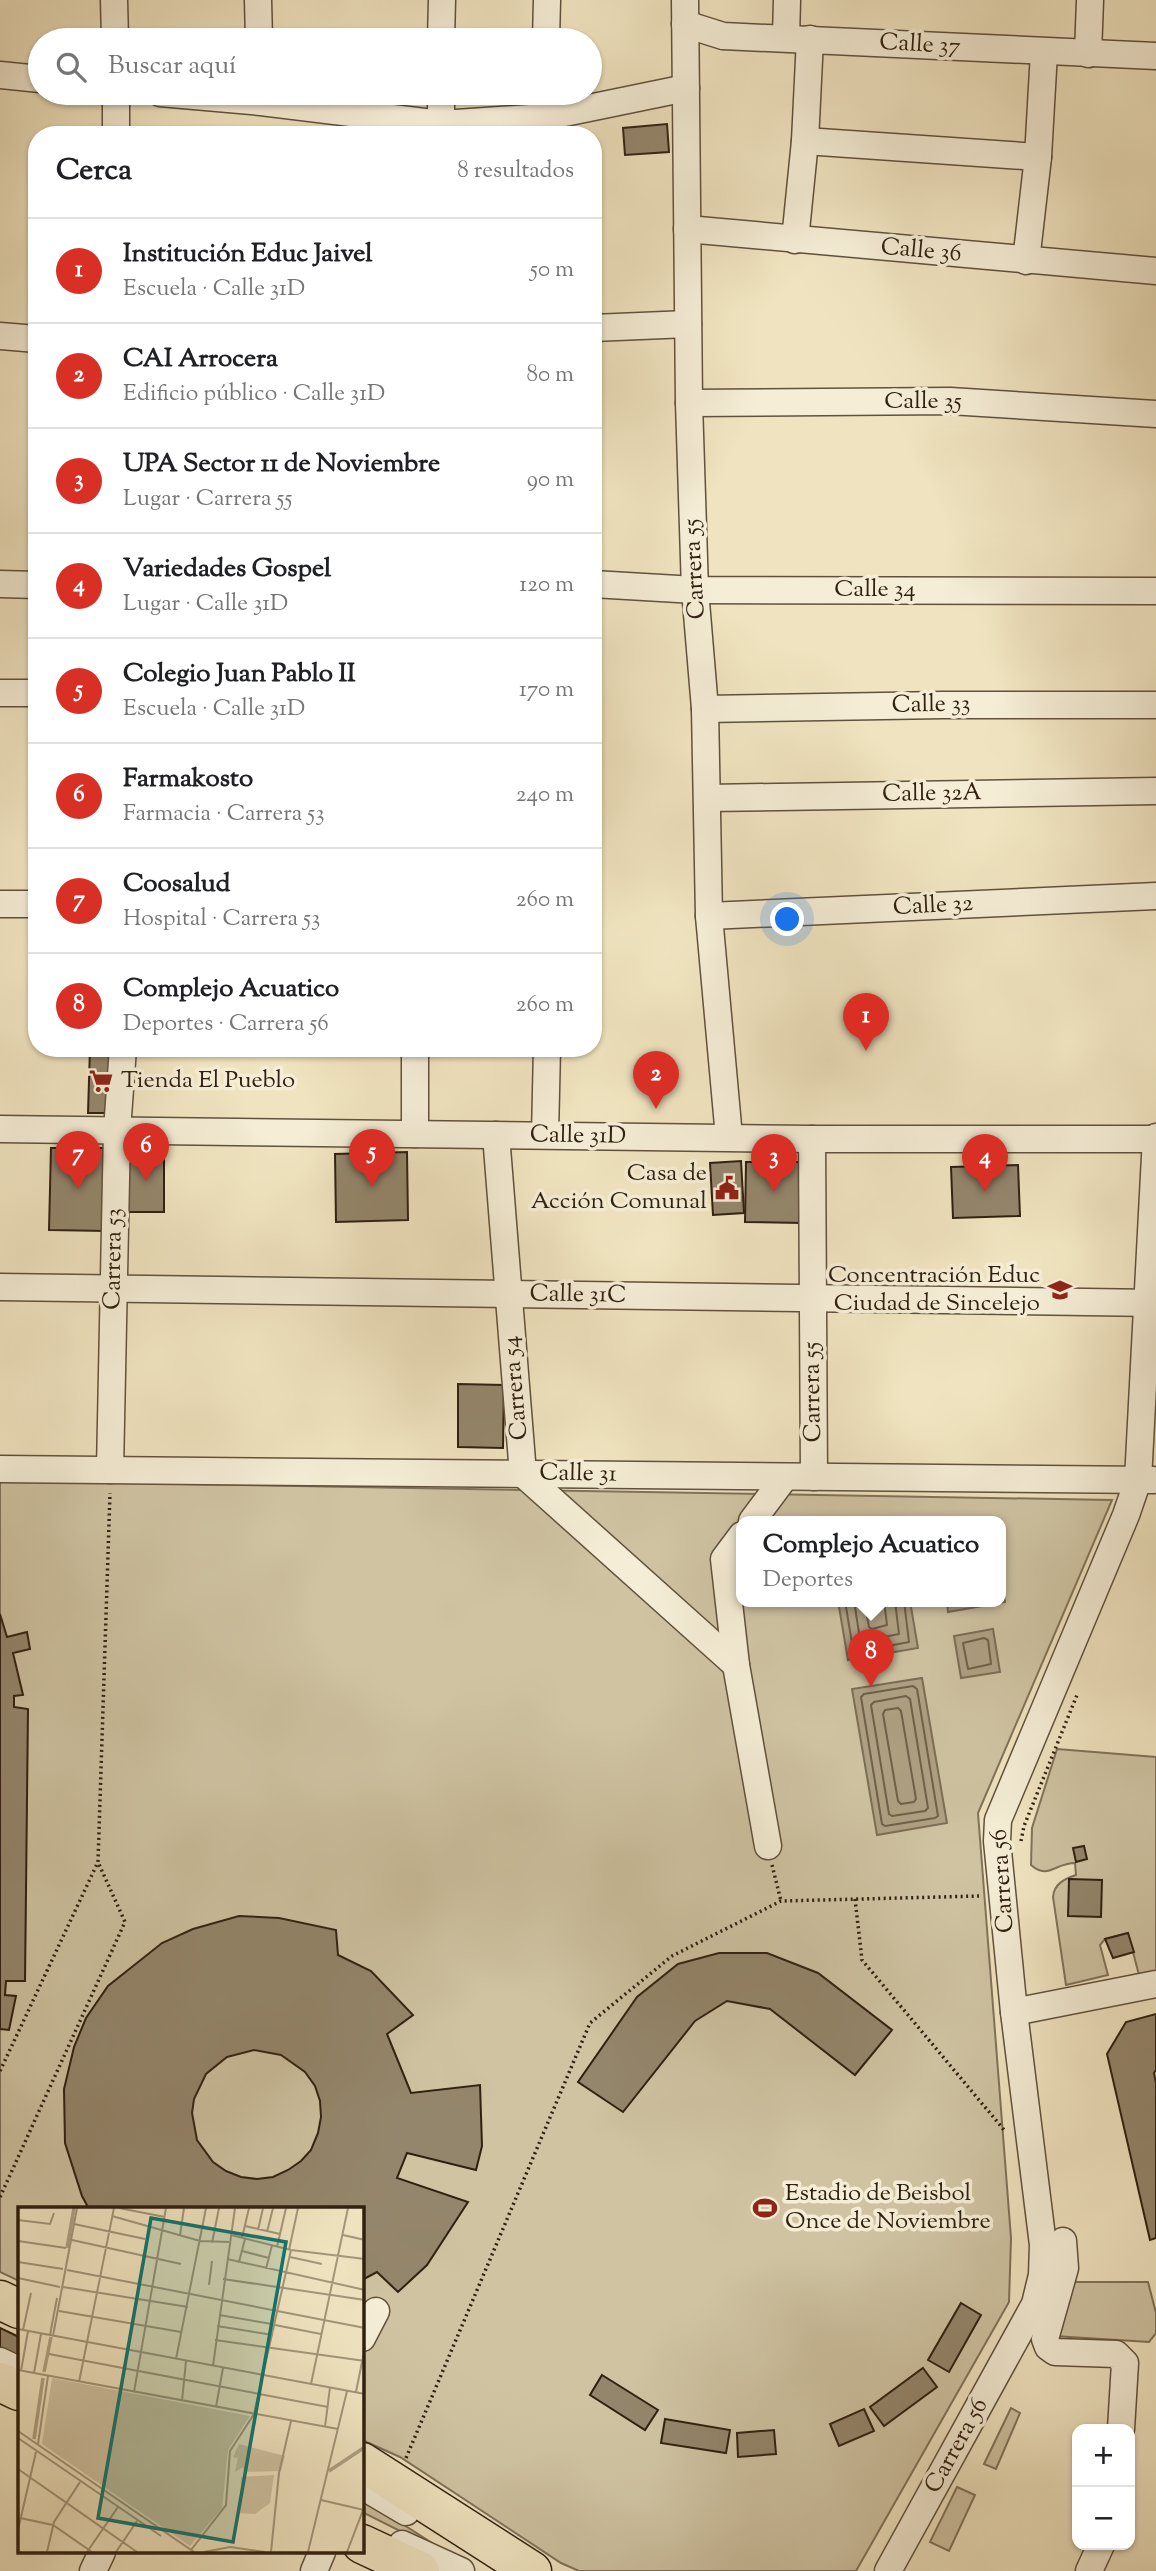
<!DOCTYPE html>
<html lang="es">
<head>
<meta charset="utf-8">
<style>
  :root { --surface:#fff; --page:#f6f6f6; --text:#202124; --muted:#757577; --line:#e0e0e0; --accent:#d93025 }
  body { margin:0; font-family:"Sorts Mill Goudy",serif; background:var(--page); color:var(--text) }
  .controls { position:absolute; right:21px; bottom:21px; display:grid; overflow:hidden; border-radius:14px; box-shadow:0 2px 5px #0004 }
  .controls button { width:63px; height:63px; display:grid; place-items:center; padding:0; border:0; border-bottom:2px solid var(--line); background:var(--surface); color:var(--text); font:35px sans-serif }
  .you { position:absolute; left:788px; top:920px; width:24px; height:24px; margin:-18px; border:5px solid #fff; border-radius:50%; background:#1a73e8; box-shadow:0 0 0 10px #1a73e833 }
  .badge { display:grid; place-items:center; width:46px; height:46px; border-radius:50%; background:var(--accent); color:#fff; font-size:23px; font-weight:700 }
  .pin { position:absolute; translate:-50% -58px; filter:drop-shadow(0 2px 4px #0008) }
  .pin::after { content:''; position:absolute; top:37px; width:24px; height:21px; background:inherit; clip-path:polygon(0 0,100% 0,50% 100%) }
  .popup { position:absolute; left:736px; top:1516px; width:270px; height:91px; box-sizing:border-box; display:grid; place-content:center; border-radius:14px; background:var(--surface); filter:drop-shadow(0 2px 5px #0005); font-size:23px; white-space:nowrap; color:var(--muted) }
  .popup b { font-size:26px; color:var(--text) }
  .popup::after { content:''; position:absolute; left:50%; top:100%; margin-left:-14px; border:14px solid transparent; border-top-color:var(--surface) }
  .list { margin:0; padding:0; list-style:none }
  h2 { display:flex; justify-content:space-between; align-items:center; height:91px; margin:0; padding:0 28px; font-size:30px }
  h2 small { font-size:23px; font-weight:400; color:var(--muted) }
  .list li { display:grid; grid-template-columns:46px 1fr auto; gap:21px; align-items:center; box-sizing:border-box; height:105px; padding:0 28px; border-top:2px solid var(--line) }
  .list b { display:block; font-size:26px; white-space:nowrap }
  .list p { margin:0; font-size:23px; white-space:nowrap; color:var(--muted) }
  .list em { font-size:23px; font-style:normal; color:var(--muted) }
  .icon { flex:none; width:38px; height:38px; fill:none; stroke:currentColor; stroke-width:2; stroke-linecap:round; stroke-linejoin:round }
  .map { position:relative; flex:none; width:1156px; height:2571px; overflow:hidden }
  .search { position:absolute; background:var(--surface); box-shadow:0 2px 5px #0004; left:28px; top:28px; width:574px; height:77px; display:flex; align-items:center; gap:18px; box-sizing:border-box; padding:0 24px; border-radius:38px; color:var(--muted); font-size:26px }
  .panel { position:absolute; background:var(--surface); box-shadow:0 2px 5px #0004; left:28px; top:126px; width:574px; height:931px; border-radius:28px }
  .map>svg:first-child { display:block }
  .green { fill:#cfc3a2; stroke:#80725a; stroke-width:2; fill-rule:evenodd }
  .water { fill:#afa184; stroke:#7c6d56; stroke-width:2 }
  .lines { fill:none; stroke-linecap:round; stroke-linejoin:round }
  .shore { stroke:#70604a; stroke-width:2 }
  .building { fill:#94866c; stroke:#302011; stroke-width:2; fill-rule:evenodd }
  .minor-casing { stroke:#60513d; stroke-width:29 }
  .highway-casing { stroke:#302011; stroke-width:41 }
  .path { stroke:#302011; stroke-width:3.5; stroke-dasharray:2 3.5; stroke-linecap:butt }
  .minor { stroke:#f5edd6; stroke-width:26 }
  .highway { stroke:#f0e4c0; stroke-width:38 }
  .labels { text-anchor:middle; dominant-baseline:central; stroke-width:7; stroke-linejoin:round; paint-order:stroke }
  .street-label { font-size:24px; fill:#302011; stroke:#f5edd6 }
  .poi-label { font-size:24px; fill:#302011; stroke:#f5edd6; text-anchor:start }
  .inset-river { fill:none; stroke:#afa184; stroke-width:3.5 }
  .inset-road { fill:none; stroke:#a3967a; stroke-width:2 }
  .view { fill:#0f766e; fill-opacity:0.15; stroke:#0f766e; stroke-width:3.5 }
  .inset-edge { fill:none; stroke:#302011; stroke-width:3.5 }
</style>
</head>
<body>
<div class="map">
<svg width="1156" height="2571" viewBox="0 0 1156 2571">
  <rect width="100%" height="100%" fill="#f0e4c0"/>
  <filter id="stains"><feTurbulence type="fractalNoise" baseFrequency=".00286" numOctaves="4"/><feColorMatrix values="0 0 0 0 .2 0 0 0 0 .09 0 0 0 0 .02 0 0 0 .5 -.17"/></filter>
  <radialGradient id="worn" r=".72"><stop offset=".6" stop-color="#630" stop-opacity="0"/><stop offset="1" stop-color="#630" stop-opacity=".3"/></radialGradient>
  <!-- green -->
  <g class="green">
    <path d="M0 1481 1112 1500 978 1813 1011 2238 1009 2302 856 2571H579L561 2563 400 2457 362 2440V2209H19V2281L0 2272ZM742 1521H1001V1601H742Z"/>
    <path d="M1057 1749 1156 1757V1971L1139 1975 1128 1933 1105 1939 1100 1945 1108 1975 1066 1985 1053 1897C1054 1884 1064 1879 1076 1875L1075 1863C1055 1863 1048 1880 1031 1865L1032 1828Z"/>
    <polygon points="1053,2282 1148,2282 1156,2313 1156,2333 1149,2342 1054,2336"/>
    <polygon points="1011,2408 1020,2413 996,2469 984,2464"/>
    <polygon points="957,2487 975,2495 949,2551 930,2542"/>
    <polygon points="362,2498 460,2561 362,2512"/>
  </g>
  <!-- water -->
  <g class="water">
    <polygon points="1001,1573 1005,1602 948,1612 947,1601 1001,1601"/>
    <polygon points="838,1601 910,1601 918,1648 848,1660"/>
    <polygon points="993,1629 1000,1672 961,1678 954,1636"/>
    <polygon points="922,1678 947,1823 877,1835 852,1689"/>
  </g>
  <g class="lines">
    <!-- shore -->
    <g class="shore">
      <polyline points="845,1601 853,1649 856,1652 909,1642 904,1601"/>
      <polyline points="854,1601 860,1639 863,1641 899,1634 895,1601"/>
      <polyline points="864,1601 869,1627 872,1629 887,1625 884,1601"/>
      <polygon points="984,1638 988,1640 991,1664 968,1669 963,1643"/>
      <polygon points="913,1686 917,1689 938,1816 935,1818 885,1826 882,1824 861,1697 864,1694"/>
      <polygon points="906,1696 910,1699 928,1808 925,1811 892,1816 889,1814 871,1705 874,1702"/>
      <polygon points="898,1708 901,1711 916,1799 914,1802 901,1804 898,1801 883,1714 885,1710"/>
    </g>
  </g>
  <!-- building -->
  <g class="building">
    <polygon points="667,124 669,152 625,155 623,128"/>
    <polygon points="90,1048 114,1048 112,1113 88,1113"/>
    <polygon points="51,1148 107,1148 106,1231 49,1230"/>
    <polygon points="164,1149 164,1212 128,1212 128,1150"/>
    <polygon points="407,1152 408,1220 336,1222 335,1154"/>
    <polygon points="741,1161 744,1213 713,1215 710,1163"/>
    <polygon points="746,1162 803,1162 802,1223 745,1222"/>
    <polygon points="1018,1165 1020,1216 953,1218 951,1167"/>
    <polygon points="458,1384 504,1385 503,1448 458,1447"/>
    <polygon points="0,1614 7,1637 27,1632 30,1649 13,1653 23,1695 14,1696 14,1707 28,1709 25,1981 6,1981 5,1995 16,1996 9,2030 0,2029"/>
    <polygon points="1084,1846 1087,1859 1076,1862 1073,1848"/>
    <polygon points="1069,1879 1102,1880 1101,1917 1068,1916"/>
    <path d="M239 1916 279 1918 336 1930 338 1955 371 1971 413 2015 387 2034 411 2093 480 2085 482 2146 476 2170 407 2153 397 2178 468 2202 427 2265 398 2292 377 2272 362 2280V2209H89L82 2196 65 2143 64 2089 74 2047 86 2018 108 1986 162 1943 193 1929ZM254 2050 281 2055 305 2072 315 2086 320 2101 321 2117 318 2133 311 2150 301 2161 288 2170 273 2177 257 2179 241 2177 226 2171 213 2162 197 2140 192 2113 194 2099 206 2074 227 2057Z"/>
    <polygon points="1128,1933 1134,1952 1113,1958 1105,1939"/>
    <polygon points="719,1953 767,1953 818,1973 892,2030 855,2075 770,2009 727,2001 695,2021 623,2112 578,2082 637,1997 678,1964"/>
    <polygon points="1156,2014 1156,2070 1154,2073 1156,2083 1156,2238 1150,2240 1107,2054 1126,2022"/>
    <polygon points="961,2303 981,2315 949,2372 928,2360"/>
    <polygon points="0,2328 19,2337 19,2361 0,2352"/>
    <polygon points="923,2368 937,2387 884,2426 870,2407"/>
    <polygon points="602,2375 658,2410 645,2430 590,2395"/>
    <polygon points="864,2409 874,2431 839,2446 830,2424"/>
    <polygon points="665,2419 730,2430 726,2453 661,2443"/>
    <polygon points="774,2430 776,2454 738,2457 737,2433"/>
  </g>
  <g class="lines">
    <!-- minor casing -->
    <g class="minor-casing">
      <g id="minor">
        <polyline points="114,0 115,40"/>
        <polyline points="258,0 259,40"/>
        <polyline points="685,0 689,403 695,590 705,709 709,916 729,1137"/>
        <polyline points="685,24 723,36 1156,56"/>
        <polyline points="786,38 787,0"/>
        <polyline points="441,40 442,0"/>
        <polyline points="546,40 547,0"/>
        <polyline points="1088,54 1090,0"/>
        <polyline points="0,75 40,79"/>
        <polyline points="116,93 116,135"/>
        <polyline points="160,93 261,102 441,124 545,117 686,88"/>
        <polyline points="441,93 441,135"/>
        <polyline points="805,141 1038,157"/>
        <polyline points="687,229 1156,271"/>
        <polyline points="795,240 805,141 810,39"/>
        <polyline points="1026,261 1038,157 1044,52"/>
        <polyline points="593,328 688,324"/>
        <polyline points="0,336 37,339"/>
        <polyline points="689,403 950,401 1156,414"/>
        <polyline points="0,584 37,585"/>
        <polyline points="593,584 695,590 1156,591"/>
        <polyline points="0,693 37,693"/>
        <polyline points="705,709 943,705 1156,705"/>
        <polyline points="708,798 1156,791"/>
        <polyline points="0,904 37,904"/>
        <polyline points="709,916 1156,896"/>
        <polyline points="0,1129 812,1139 1156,1139"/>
        <polyline points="415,1134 415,1048"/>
        <polyline points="496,1135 523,1474 736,1665 768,1846"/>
        <polyline points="545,1135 547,1048"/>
        <polyline points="812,1139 814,1477"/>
        <polyline points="0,1287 1156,1303"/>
        <polyline points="0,1469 1153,1480"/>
        <polyline points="110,1470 117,1130 123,1048"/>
        <polyline points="752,1521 785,1477"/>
        <polyline points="736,1665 724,1559 742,1535"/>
        <polyline points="1014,2012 1156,1984"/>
        <polyline points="1063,2241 1065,2268 1045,2339 1048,2347 1055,2352 1116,2354 1125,2363 1121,2429"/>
        <polyline points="362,2338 376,2311"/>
        <polyline points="0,2361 19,2370"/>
        <polyline points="362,2486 406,2512"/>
        <polyline points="402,2544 461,2571"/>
        <polyline points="93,2571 102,2552"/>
        <polyline points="314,2571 322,2552"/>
        <polyline points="888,2571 1035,2304 1042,2275 1043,2245 1014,2012 997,1841 998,1820 1126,1515 1138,1480 1156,1137"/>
        <polyline points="1089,2571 1101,2545"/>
      </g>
    </g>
    <!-- highway casing -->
    <g class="highway-casing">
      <g id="highway">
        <polyline points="0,2300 19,2309"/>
        <polyline points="0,2382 19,2391"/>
        <polyline points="362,2462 532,2571"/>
        <polyline points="362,2544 420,2571"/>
      </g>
    </g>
    <!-- path -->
    <g class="path">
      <polyline points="1021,1841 1024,1826 1077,1695"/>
      <polyline points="772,1865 781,1901"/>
      <polyline points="855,1899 862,1960 1005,2131"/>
      <polyline points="0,2071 98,1862 110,1493"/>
      <polyline points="0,2197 125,1922 98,1862"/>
      <polyline points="406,2458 590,2023 672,1956 781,1901 979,1896"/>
    </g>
    <!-- minor -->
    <use href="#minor" class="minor"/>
    <!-- highway -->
    <use href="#highway" class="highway"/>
  </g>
  <!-- icons -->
  <defs>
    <g id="supermarket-bare" transform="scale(1.89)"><path d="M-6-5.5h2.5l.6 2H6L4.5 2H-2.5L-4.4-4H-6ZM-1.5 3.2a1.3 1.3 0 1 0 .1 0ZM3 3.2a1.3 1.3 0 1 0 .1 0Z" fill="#8f2418" stroke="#f5edd6" stroke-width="2.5" paint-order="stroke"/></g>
    <g id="civic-bare" transform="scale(1.89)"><path d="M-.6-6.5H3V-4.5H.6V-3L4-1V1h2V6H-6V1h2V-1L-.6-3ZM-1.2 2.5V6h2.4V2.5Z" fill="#8f2418" stroke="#f5edd6" stroke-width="2.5" paint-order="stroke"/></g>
    <g id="school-bare" transform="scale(1.89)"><path d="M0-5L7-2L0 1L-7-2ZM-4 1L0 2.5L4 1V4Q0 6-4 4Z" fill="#8f2418" stroke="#f5edd6" stroke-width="2.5" paint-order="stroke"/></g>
    <g id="stadium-bare" transform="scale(1.89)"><path d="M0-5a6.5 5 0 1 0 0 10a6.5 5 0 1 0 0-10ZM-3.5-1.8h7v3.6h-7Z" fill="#8f2418" stroke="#f5edd6" stroke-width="2.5" paint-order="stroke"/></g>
  </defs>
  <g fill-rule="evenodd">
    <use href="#supermarket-bare" x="101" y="1081"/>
    <use href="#civic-bare" x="727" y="1188"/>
    <use href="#school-bare" x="1060" y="1290"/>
    <use href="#stadium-bare" x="765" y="2208"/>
  </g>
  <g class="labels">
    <!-- street labels -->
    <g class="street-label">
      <text transform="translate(920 45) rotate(3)">Calle 37</text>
      <text transform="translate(921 251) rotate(5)">Calle 36</text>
      <text x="923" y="402">Calle 35</text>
      <text transform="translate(695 569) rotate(-93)">Carrera 55</text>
      <text x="875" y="590">Calle 34</text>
      <text transform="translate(931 705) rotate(-1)">Calle 33</text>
      <text transform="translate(932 794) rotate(-1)">Calle 32A</text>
      <text transform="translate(933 906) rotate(-3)">Calle 32</text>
      <text transform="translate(578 1136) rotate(1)">Calle 31D</text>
      <text transform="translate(114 1259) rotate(-89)">Carrera 53</text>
      <text transform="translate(578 1295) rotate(1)">Calle 31C</text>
      <text transform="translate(516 1388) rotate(-95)">Carrera 54</text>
      <text transform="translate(813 1392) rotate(-91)">Carrera 55</text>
      <text transform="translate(578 1474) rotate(1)">Calle 31</text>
      <text transform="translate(1003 1881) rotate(-94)">Carrera 56</text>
      <text transform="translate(957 2446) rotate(-61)">Carrera 56</text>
    </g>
    <!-- poi labels -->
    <g class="poi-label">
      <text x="121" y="1081">Tienda El Pueblo</text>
      <text x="707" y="1174" text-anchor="end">Casa de<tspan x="707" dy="28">Acción Comunal</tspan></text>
      <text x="1040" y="1276" text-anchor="end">Concentración Educ<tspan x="1040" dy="28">Ciudad de Sincelejo</tspan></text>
      <text x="785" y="2194">Estadio de Beisbol<tspan x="785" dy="28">Once de Noviembre</tspan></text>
    </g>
  </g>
  <!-- overview -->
  <g transform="translate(18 2207)">
    <rect width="346" height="346" fill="#f0e4c0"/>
    <path d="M34 171 232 209 210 243 204 301 172 339 24 237ZM221 237 267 249 263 264 226 265 225 260 217 265 220 251 215 250ZM256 268 252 296 237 307 222 306 223 270Z" fill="#cfc3a2"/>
    <path class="inset-river" d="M49 41 56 1M26 165 33 130M16 232 25 171M311 264 347 240"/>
    <path class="inset-road" d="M101 1 147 10M94 9 182 34 211 35M0 13 32 17 36 6M56 17 127 32M227 19 262 27M240 23 245 1M249 25 255 1M162 28 166 1M213 28 273 43 347 52M325 28 347 33M224 31 231 1M54 33 163 57M0 34 48 41M194 36 201 1M259 40 268 1M271 43 280 1M224 44 251 51M272 50 304 57M209 52 347 83M0 55 45 62M221 55 227 32M248 62 254 38M49 63 347 121M0 71 42 80M205 72 347 93M191 78 194 54M45 80 170 100M41 104 163 125M201 108 254 117M257 118 303 127M199 119 255 128M0 122 347 187M5 123 13 86M32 128 39 91M35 129 59 1M197 133 347 154M31 147 310 200M158 152 188 1M195 159 217 1M0 163 320 222M3 164 10 124M16 166 23 127M61 175 96 1M293 177 330 1M116 185 148 1M338 185 347 140M164 194 168 154M198 200 205 161M307 220 312 180M0 224 176 345M0 231 143 329M20 237 30 169M0 262 119 345M303 293 346 303M2 311 35 318 74 345M0 323 18 245M173 343 208 298 212 244 236 207 273 43M29 345 36 315 62 275M69 345 100 300M98 345 119 314M186 345 212 340 247 345M253 345 261 266 273 214M290 345 329 184M329 345 347 298"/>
    <path class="view" d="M133 11 268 35 215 335 80 311Z"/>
    <rect width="346" height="346" class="inset-edge"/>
  </g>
  <rect width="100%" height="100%" filter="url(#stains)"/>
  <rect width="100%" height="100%" fill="url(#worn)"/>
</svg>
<div class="controls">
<button>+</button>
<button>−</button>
</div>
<div class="you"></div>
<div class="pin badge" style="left:866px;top:1051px">1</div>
<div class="pin badge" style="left:656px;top:1109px">2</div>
<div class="pin badge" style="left:774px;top:1192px">3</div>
<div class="pin badge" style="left:985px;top:1192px">4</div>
<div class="pin badge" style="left:372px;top:1187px">5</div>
<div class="pin badge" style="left:146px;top:1181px">6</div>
<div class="pin badge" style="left:78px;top:1189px">7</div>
<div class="pin badge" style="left:871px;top:1687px">8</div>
<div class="popup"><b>Complejo Acuatico</b>Deportes</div>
<div class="search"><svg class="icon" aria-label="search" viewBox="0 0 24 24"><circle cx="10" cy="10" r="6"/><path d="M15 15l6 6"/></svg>Buscar aquí</div>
<section class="panel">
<h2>Cerca<small>8 resultados</small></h2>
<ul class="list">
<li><span class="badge">1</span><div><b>Institución Educ Jaivel</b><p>Escuela · Calle 31D</p></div><em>50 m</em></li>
<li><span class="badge">2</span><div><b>CAI Arrocera</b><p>Edificio público · Calle 31D</p></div><em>80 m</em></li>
<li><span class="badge">3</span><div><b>UPA Sector 11 de Noviembre</b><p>Lugar · Carrera 55</p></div><em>90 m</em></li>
<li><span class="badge">4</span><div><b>Variedades Gospel</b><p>Lugar · Calle 31D</p></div><em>120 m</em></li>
<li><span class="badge">5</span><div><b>Colegio Juan Pablo II</b><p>Escuela · Calle 31D</p></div><em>170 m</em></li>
<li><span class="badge">6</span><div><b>Farmakosto</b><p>Farmacia · Carrera 53</p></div><em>240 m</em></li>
<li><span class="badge">7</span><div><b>Coosalud</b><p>Hospital · Carrera 53</p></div><em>260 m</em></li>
<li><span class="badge">8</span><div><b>Complejo Acuatico</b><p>Deportes · Carrera 56</p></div><em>260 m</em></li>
</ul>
</section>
</div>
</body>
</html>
